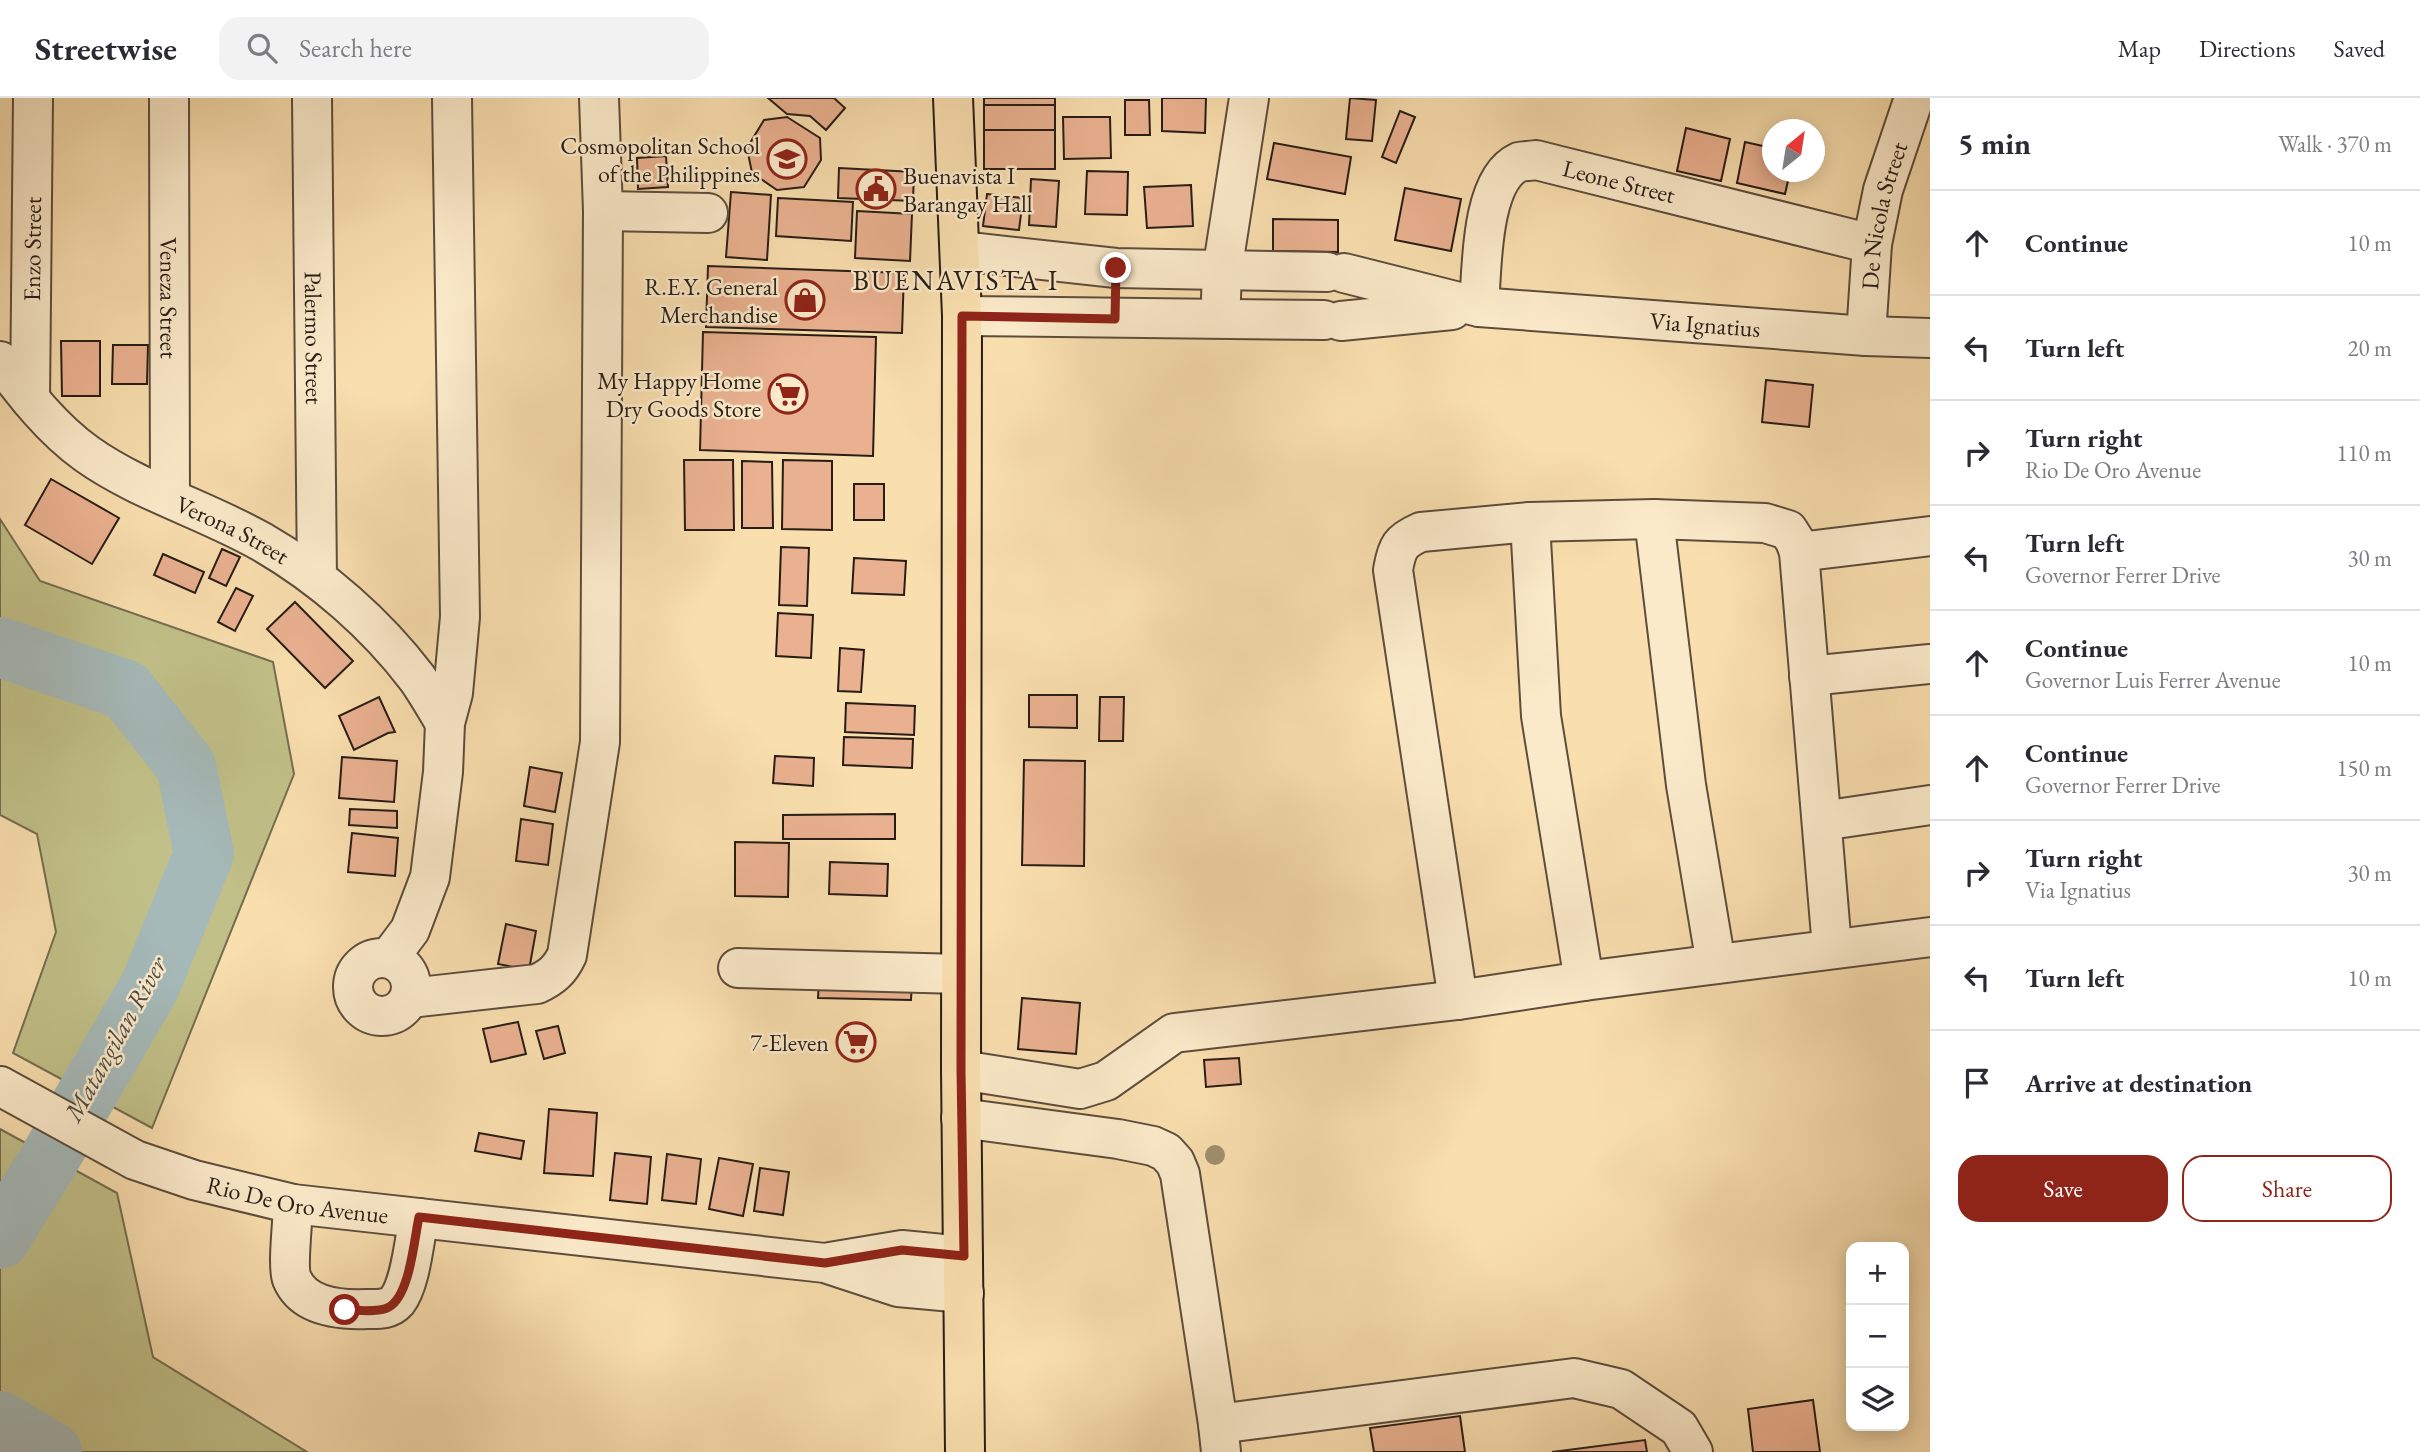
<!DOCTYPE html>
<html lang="en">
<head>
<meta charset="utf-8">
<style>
  :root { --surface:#fff; --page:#f2f2f3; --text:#2b2b33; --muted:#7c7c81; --line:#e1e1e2; --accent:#8f2418 }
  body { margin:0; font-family:"EB Garamond",serif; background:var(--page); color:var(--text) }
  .controls { position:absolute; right:21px; bottom:21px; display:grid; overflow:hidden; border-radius:14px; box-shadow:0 4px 18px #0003 }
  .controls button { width:63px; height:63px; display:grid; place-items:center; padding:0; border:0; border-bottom:2px solid var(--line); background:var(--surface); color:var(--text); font:35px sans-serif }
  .compass { position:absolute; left:1762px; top:21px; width:63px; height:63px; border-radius:50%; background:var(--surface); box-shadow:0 4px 18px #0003; rotate:30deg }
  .stop { position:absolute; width:21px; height:21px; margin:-16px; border:5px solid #8f2418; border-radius:50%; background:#fff }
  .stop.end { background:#8f2418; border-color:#fff; box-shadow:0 2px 7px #0008 }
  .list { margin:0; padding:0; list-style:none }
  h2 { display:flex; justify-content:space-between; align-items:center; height:91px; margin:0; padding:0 28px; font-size:30px }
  h2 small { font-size:23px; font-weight:400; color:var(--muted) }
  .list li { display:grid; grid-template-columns:46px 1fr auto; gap:21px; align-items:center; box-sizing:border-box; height:105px; padding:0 28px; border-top:2px solid var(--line) }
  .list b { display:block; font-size:26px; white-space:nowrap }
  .list p { margin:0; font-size:23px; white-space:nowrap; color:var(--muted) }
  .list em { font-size:23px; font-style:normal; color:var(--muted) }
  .actions { display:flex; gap:14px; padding:21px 28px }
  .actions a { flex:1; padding:16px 0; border:2px solid var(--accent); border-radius:21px; text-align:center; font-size:24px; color:var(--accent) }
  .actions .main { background:var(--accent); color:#fff }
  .icon { flex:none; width:38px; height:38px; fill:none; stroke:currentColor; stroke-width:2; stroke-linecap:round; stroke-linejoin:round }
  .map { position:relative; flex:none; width:1930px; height:1354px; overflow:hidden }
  header { display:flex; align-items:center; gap:42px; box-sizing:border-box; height:98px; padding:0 35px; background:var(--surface); border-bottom:2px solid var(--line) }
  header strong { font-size:33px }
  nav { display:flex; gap:38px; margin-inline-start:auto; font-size:24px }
  .search { width:490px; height:63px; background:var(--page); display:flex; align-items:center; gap:18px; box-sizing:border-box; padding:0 24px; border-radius:21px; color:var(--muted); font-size:26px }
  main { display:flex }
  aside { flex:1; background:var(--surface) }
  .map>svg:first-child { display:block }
  .green { fill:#c1c088; stroke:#746e50; stroke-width:2 }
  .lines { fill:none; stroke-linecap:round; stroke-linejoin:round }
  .river { stroke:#a5b9b8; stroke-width:60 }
  .building { fill:#eab190; stroke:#281d17; stroke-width:2 }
  .minor-casing { stroke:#5c4d3d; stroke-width:42 }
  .major-casing { stroke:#281d17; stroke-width:42 }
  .minor { stroke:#fbeaca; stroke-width:38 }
  .major { stroke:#f9deae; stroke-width:38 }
  .tree { fill:#9f8f6e }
  .route { stroke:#8f2418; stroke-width:9 }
  .labels { text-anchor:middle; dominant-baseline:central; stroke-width:5; stroke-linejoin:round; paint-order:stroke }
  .poi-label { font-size:24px; fill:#281d17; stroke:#fbeaca; text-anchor:end }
  .street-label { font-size:24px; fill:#281d17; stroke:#fbeaca }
  .water-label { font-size:26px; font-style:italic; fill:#4e4c47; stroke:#fbeaca }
  .quarter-label { font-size:28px; letter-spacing:2px; fill:#281d17; stroke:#fbeaca }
</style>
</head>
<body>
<header>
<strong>Streetwise</strong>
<div class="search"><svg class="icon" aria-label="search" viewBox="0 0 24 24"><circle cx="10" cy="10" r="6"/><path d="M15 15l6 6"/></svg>Search here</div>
<nav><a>Map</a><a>Directions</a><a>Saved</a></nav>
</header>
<main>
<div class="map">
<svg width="1930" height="1354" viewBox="0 0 1930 1354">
  <rect width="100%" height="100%" fill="#f9deae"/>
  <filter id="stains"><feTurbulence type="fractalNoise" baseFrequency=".00286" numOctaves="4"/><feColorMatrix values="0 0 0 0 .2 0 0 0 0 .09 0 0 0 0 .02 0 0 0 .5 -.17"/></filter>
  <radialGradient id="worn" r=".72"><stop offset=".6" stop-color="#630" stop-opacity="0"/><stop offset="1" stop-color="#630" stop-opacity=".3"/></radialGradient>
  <!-- green -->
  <g class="green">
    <polygon points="0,421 40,483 273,564 294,676 152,1030 13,955 56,834 37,736 0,717"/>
    <polygon points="0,1031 117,1095 153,1259 307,1354 0,1354"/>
  </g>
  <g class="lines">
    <!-- river -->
    <g class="river">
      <polyline points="0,549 126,592 186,668 204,756 150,888 44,1070 0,1141"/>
      <polyline points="0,1323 52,1354"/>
    </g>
  </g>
  <!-- building -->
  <g class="building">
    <polygon points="768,0 834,0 845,10 826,32 810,18 787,16"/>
    <rect x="984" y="0" width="71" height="7"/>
    <polygon points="1162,0 1206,0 1205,35 1162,33"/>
    <polygon points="1350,0 1376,2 1372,43 1346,41"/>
    <polygon points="1125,2 1149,2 1150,37 1125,37"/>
    <rect x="984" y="7" width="71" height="25"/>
    <polygon points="1400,13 1415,19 1396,65 1382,59"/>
    <polygon points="787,19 820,40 821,62 804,89 777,92 752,75 747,50 764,22"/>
    <polygon points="1063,19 1110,19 1111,60 1064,61"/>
    <polygon points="1686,30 1730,41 1721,83 1677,73"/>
    <rect x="984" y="32" width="71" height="39"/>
    <polygon points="1745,44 1772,50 1772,74 1790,74 1785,96 1737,85"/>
    <polygon points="1274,45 1351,59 1345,96 1267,81"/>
    <polygon points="666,58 668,89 638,91 637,60"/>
    <polygon points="839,70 914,74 913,103 838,100"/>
    <polygon points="1087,73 1128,74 1127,117 1085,116"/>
    <polygon points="1031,81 1059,83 1056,129 1029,127"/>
    <polygon points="1191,87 1193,128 1147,130 1144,89"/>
    <polygon points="1405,90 1461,101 1451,153 1395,142"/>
    <polygon points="731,94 771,97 767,162 726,159"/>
    <polygon points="987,96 1023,100 1019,132 983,128"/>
    <polygon points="778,100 853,104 851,143 776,138"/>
    <polygon points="857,113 912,116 910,163 855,160"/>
    <polygon points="1273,121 1338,122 1338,154 1273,153"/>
    <polygon points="708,168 904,175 902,235 706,229"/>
    <polygon points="703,234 876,239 873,358 700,352"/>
    <polygon points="61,243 100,243 100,298 62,298"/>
    <polygon points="113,247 148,247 147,286 112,286"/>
    <polygon points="1766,282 1813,287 1809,329 1762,324"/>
    <polygon points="684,362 733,362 734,432 685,432"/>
    <polygon points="783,362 832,363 832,432 782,431"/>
    <polygon points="742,363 772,364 773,430 742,430"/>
    <polygon points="51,381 119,420 92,466 25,427"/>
    <rect x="854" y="386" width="30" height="36"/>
    <polygon points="781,449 809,450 807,508 779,507"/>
    <polygon points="222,451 240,459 226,488 209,480"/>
    <polygon points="163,456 204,474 195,495 154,477"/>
    <polygon points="854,460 906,463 904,497 852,495"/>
    <polygon points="236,490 253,498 235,533 218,524"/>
    <polygon points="295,504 353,563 325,590 267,531"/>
    <polygon points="778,515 813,517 811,560 776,558"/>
    <polygon points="840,550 864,552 861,594 838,593"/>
    <polygon points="1029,597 1077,597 1077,630 1029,629"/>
    <polygon points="379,599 395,634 388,635 354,652 339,618"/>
    <polygon points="1100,599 1124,599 1123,643 1099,643"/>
    <polygon points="846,605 915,608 914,637 845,634"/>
    <polygon points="844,639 913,641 912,670 843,667"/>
    <polygon points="775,658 814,660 813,688 773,685"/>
    <polygon points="342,659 397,663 394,704 339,700"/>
    <polygon points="1024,662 1085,663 1084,768 1022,767"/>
    <polygon points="530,669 562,675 555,714 524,708"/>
    <polygon points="350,711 397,713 397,730 349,727"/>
    <polygon points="895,716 895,741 783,741 783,717"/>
    <polygon points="521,721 553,726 548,767 516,763"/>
    <polygon points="352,735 398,740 395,778 348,774"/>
    <polygon points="735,744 789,745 788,799 735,798"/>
    <polygon points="830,764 888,766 887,798 829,796"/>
    <polygon points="506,826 536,833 529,872 498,866"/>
    <polygon points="819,882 912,884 911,902 818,900"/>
    <polygon points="1022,900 1080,905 1076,956 1018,951"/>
    <polygon points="518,924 526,956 491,964 483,931"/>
    <polygon points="558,928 565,955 544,961 536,933"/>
    <polygon points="1239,960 1241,986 1206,989 1204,962"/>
    <polygon points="549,1011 597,1015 593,1078 544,1075"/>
    <polygon points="479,1035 524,1043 521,1061 475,1053"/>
    <polygon points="615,1055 651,1059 647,1106 610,1102"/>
    <polygon points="667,1056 701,1061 696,1106 662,1102"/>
    <polygon points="719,1060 753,1066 743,1118 709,1111"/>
    <polygon points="760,1070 789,1074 783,1117 754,1113"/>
    <polygon points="1813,1302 1820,1354 1753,1354 1748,1311"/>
    <polygon points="1460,1318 1465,1354 1374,1354 1370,1330"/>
    <polygon points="1645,1342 1647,1354 1552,1354"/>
  </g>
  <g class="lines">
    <!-- minor casing -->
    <g class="minor-casing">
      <g id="minor">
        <path id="s1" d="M169 0 170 399"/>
        <path id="s2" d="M312 0 317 480"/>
        <polyline points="603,113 708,115"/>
        <polyline points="960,153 1116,170 1327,174"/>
        <path id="s3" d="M1344 175 1479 209 1866 238 1930 240"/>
        <polyline points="1221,200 1222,174 1249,0"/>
        <path id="s4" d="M1479 209C1482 171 1480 82 1519 64 1524 63 1531 63 1536 62L1872 146"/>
        <polyline points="962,218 1324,222"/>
        <polyline points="1341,223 1452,212"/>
        <path id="s5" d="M1866 238 1872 146 1883 92 1914 0"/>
        <path id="s6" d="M0 263C26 297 52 331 87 356 139 393 206 412 262 444 321 478 376 526 417 580 427 594 436 610 445 625"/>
        <path id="s7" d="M30 301 33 0"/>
        <polyline points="1654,421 1686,687 1716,866"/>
        <polyline points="1530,424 1541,618 1584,883"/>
        <polyline points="1799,454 1930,438"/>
        <polyline points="1809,578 1930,566"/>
        <polyline points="1822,723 1930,707"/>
        <polyline points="389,860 410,832 430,779 443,674 445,625 453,595 460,519 452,0"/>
        <circle cx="382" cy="889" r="29"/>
        <polyline points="738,870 961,876"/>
        <path d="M410 900 537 886C552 879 560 872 567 857L600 644 603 113 599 0"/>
        <path d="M1458 902 1393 472C1397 449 1400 443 1421 434L1530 424 1654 421 1765 425 1788 432 1795 443 1799 454 1832 850"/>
        <polyline points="961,972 1080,991 1106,983 1174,935 1458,902 1584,883 1930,839"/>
        <path id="s8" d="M0 988 135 1062 194 1082 293 1106 825 1165 898 1189 964 1195"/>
        <polyline points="961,1020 1118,1041 1153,1048 1166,1054 1175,1064 1180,1076 1218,1326 1221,1354"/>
        <path d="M293 1106C293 1122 287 1169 292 1181 304 1209 341 1212 367 1211 378 1211 389 1212 397 1203 411 1185 414 1142 419 1120"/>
        <polyline points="830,1164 902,1152 963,1158"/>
        <polyline points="1218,1326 1574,1280 1621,1291 1679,1330 1693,1354"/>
      </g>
    </g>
    <!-- major casing -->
    <g class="major-casing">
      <polyline id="major" points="953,0 962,218 961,972 965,1354"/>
    </g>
    <!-- minor -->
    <use href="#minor" class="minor"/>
    <!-- major -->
    <use href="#major" class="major"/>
  </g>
  <!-- trees -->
  <circle class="tree" cx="1215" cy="1057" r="10"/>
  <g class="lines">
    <!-- route -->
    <path class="route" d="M345 1212C357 1212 379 1215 389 1209 410 1197 414 1142 419 1119L825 1165 902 1152 964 1158 961 972 962 218 1115 221 1116 170"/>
  </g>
  <!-- icons -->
  <defs>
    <g id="school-ring" transform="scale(2.0125)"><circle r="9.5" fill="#fbeaca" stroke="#8f2418" stroke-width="1.5"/><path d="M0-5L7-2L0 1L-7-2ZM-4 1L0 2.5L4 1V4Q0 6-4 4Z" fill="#8f2418"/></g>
    <g id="civic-ring" transform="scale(2.0125)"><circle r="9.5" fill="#fbeaca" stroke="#8f2418" stroke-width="1.5"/><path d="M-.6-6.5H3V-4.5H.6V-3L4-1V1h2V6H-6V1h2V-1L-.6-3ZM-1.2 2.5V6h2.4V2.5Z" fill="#8f2418"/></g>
    <g id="shop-ring" transform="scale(2.0125)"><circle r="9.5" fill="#fbeaca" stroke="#8f2418" stroke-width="1.5"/><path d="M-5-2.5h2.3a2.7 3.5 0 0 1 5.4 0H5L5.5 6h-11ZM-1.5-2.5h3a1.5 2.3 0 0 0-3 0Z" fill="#8f2418"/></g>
    <g id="supermarket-ring" transform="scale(2.0125)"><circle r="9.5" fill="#fbeaca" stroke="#8f2418" stroke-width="1.5"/><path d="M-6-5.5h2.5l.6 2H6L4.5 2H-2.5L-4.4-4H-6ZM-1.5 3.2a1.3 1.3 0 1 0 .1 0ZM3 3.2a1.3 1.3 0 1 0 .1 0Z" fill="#8f2418"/></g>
  </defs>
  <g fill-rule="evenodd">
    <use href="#school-ring" x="787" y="61"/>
    <use href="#civic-ring" x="876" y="91"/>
    <use href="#shop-ring" x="805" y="202"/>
    <use href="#supermarket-ring" x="788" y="296"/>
    <use href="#supermarket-ring" x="856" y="944"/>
  </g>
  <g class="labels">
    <!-- poi labels -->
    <g class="poi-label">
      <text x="760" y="47">Cosmopolitan School<tspan x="760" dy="28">of the Philippines</tspan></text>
      <text x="903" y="77" text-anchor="start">Buenavista I<tspan x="903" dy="28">Barangay Hall</tspan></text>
      <text x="778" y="188">R.E.Y. General<tspan x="778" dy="28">Merchandise</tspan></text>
      <text x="761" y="282">My Happy Home<tspan x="761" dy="28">Dry Goods Store</tspan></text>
      <text x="829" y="944">7-Eleven</text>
    </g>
    <!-- street labels -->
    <g class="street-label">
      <text stroke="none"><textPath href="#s4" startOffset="259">Leone Street</textPath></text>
      <text stroke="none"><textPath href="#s5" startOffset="122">De Nicola Street</textPath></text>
      <text stroke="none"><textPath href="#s7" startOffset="150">Enzo Street</textPath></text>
      <text stroke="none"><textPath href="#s1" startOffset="200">Veneza Street</textPath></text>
      <text stroke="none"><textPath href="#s3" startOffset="366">Via Ignatius</textPath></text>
      <text stroke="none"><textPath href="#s2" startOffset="240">Palermo Street</textPath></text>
      <text stroke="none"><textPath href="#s6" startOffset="292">Verona Street</textPath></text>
      <text stroke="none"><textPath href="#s8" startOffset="322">Rio De Oro Avenue</textPath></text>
    </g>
    <!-- water labels -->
    <g class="water-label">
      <text transform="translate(115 941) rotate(-61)">Matangilan River</text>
    </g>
    <!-- quarter labels -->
    <g class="quarter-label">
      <text x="956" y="182">BUENAVISTA I</text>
    </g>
  </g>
  <rect width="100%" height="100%" filter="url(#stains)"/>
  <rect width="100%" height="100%" fill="url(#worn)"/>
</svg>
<div class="controls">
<button>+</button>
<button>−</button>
<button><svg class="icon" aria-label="layers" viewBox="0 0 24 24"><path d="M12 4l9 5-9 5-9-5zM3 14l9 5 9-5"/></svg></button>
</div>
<svg class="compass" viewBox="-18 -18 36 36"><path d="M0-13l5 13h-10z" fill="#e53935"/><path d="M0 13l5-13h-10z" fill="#7c7c81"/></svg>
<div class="stop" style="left:345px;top:1212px"></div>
<div class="stop end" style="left:1116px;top:170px"></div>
</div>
<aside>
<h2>5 min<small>Walk · 370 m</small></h2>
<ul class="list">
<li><svg class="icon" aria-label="ahead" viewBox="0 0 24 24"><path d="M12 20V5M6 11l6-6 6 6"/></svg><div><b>Continue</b></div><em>10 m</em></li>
<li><svg class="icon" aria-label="left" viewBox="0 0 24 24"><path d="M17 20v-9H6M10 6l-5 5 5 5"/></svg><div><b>Turn left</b></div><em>20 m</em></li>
<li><svg class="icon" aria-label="right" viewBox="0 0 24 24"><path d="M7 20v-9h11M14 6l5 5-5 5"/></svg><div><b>Turn right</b><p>Rio De Oro Avenue</p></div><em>110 m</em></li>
<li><svg class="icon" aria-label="left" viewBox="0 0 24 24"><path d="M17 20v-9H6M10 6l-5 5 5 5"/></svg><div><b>Turn left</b><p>Governor Ferrer Drive</p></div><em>30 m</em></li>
<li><svg class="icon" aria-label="ahead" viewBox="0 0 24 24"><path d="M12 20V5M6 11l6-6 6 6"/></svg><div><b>Continue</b><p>Governor Luis Ferrer Avenue</p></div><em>10 m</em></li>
<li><svg class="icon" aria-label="ahead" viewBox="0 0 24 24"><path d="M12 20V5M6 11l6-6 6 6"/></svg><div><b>Continue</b><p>Governor Ferrer Drive</p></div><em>150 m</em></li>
<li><svg class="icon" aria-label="right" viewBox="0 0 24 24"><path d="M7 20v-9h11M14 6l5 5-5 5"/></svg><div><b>Turn right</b><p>Via Ignatius</p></div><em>30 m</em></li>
<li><svg class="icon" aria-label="left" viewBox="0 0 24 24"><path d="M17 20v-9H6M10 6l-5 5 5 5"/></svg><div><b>Turn left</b></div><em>10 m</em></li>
<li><svg class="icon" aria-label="arrive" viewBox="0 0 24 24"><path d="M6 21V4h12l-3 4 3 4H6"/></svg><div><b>Arrive at destination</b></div></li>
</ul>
<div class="actions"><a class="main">Save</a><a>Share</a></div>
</aside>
</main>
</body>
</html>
